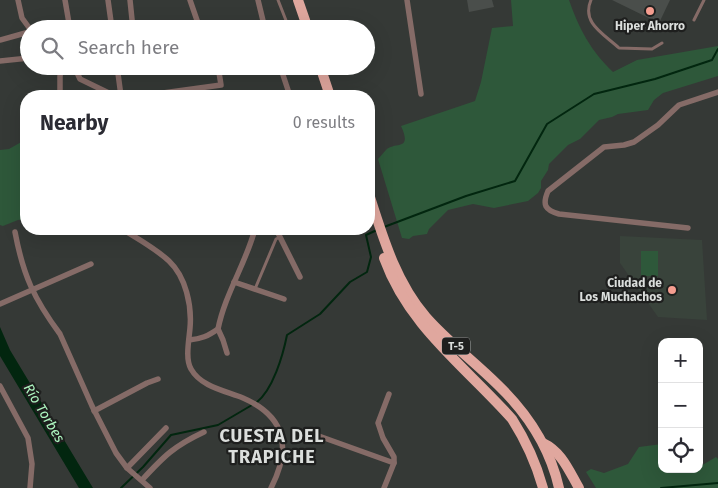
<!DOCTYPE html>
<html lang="en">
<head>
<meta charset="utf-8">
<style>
  :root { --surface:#fff; --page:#f7f7f7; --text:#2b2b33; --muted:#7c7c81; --line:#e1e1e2 }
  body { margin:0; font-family:"Fira Sans",sans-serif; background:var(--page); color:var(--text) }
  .controls { position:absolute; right:15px; bottom:15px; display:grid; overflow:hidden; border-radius:10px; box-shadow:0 5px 20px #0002 }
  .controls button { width:45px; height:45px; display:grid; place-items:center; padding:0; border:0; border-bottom:1px solid var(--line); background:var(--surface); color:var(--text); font:25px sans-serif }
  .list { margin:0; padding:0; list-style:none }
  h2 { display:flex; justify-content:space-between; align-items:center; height:65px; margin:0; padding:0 20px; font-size:21px }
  h2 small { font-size:16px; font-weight:400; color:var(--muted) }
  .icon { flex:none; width:28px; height:28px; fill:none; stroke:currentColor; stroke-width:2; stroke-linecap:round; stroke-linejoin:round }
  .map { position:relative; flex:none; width:718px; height:488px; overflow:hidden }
  .search { position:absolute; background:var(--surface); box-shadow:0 5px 20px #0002; left:20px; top:20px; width:355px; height:55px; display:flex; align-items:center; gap:12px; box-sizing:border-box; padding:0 18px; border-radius:28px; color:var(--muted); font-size:19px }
  .panel { position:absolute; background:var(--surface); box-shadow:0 5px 20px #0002; left:20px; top:90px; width:355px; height:145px; border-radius:20px }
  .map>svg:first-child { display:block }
  .built { fill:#39433b }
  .green { fill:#2e583a }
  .water { fill:#02260f }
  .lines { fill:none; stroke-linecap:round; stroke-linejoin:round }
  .stream { stroke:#02260f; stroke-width:2 }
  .building { fill:#4a4e4b }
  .service { stroke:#856b67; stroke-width:3 }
  .minor { stroke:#856b67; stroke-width:5.5 }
  .trunk { stroke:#e0a79e; stroke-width:10 }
  .poi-dot { fill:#f59d8f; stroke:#1e1f1e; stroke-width:2 }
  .labels { text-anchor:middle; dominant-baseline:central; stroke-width:4.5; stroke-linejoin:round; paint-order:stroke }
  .shield { fill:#1e1f1e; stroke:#a2a5a3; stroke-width:1 }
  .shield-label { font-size:11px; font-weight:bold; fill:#dbdedc }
  .poi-label { font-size:12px; font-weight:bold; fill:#dbdedc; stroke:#1e1f1e }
  .water-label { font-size:14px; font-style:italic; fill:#aef7c1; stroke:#1e1f1e }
  .district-label { font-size:18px; font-weight:bold; letter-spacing:1px; fill:#dbdedc; stroke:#1e1f1e }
</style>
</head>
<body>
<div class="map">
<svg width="718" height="488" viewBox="0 0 718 488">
  <rect width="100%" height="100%" fill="#353936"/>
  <!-- built -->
  <polygon class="built" points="620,236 702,240 707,320 658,317 620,263"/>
  <!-- green -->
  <g class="green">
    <path d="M511 0H569C579 29 591 51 613 72L637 60 718 46V76L663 93 654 100 648 110 618 114 612 117 599 120 580 139 568 145 549 164 548 170 541 181V188L538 193 528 201 494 208 473 204 448 210 429 229 427 234 413 236 409 239 402 238 378 159C381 156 383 153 386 150 394 141 413 152 401 126L475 101 481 82 492 28 513 26Z"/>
    <polygon points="23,141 26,141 24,157 26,174 26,219 18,220 3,226 0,225 0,150 9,149"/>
    <rect x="641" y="251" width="17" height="25"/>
    <polygon points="662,444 662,469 694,471 699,469 699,467 716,457 718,459 718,488 596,488 586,472 591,469 604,473 628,464 639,447"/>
  </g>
  <!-- water -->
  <polygon class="water" points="0,327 10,350 93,488 79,488 0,356"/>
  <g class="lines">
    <!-- stream -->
    <g class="stream">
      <polyline points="384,227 466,196 515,181 547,124 594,94 655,79 712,60 718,49"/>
      <path d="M256 403C273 390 283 355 287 335L320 314 350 282 367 272 371 257 366 235 377 230"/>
      <polyline points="121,488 143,467 171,435 218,425 252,405"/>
      <polyline points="661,488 718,483"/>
    </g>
  </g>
  <!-- building -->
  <g class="building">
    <polygon points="467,0 492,0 494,7 469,12"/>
    <polygon points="612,0 670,0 659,23"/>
  </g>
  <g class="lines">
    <!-- service -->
    <g class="service">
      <polyline points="278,0 287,23 297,28 305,28"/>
      <path d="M591 0C581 23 604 34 619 48L652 49 662 43"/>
      <polyline points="694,20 704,0"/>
      <polyline points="255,289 276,239 280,237"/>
    </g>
    <!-- minor -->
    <g class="minor">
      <polyline points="18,0 22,18 30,29"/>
      <polyline points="65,0 70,29"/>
      <polyline points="108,0 112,29"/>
      <polyline points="130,0 133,29"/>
      <polyline points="190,0 200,29"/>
      <polyline points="258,0 265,29"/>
      <polyline points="407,0 421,94"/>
      <polyline points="55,29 69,25"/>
      <polyline points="159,29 197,25"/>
      <polyline points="0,40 29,32"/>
      <polyline points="0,61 29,58"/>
      <polyline points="74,66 80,79 115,96"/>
      <polyline points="117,66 121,96"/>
      <polyline points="280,66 290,96"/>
      <polyline points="60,96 60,76 62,66"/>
      <polyline points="141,96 221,85 218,66"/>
      <path d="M688 228 559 214C545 210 542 205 548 191L604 147 624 145 634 142 658 125 679 105 718 92"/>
      <path d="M122 229C138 239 155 248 169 261 186 277 192 306 190 328 189 340 185 359 191 369 201 387 226 391 243 398 287 417 291 449 271 488"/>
      <polyline points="276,229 300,277"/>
      <path d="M15 232C23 275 34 299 60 334L92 406 116 453 127 468 150 488"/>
      <polyline points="234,282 284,299"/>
      <polyline points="0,304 91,264"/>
      <polyline points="218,329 223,340 227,353"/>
      <path d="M189 340C201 339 208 336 218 329 225 294 246 263 255 229"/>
      <polyline points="0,386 28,438 32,464 30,488"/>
      <polyline points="94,411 147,383 158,379"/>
      <polyline points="316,435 394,463"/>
      <polyline points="127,468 166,428"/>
      <path d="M142 480C164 456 174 446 204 432"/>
      <polyline points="384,488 394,463 394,457 383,438 378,423 389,394"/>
    </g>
    <!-- trunk -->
    <g class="trunk">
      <polyline points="298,0 308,29"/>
      <polyline points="320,66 330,96"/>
      <path d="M369 194C383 238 396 282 426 317 448 342 475 362 498 385 527 413 550 448 559 488"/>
      <path d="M384 258C409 327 465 366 512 419 526 441 536 463 543 488"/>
      <path d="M543 443C562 452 569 471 579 488"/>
    </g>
  </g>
  <!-- markers -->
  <g class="poi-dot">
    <circle cx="650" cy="11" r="5"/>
    <circle cx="672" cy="290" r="5"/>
  </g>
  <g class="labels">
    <!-- shield labels -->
    <rect class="shield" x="442" y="337.5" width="28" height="17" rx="4"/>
    <g class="shield-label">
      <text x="456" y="346">T-5</text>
    </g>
    <!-- poi labels -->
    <g class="poi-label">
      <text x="650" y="26">Hiper Ahorro</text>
      <text x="662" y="283" text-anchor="end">Ciudad de<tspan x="662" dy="14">Los Muchachos</tspan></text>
    </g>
    <!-- water labels -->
    <g class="water-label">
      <text transform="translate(44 413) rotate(59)">Río Torbes</text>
    </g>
    <!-- district labels -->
    <g class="district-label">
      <text x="272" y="436">CUESTA DEL<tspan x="272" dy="21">TRAPICHE</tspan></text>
    </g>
  </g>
</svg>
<div class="controls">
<button>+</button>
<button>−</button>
<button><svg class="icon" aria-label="locate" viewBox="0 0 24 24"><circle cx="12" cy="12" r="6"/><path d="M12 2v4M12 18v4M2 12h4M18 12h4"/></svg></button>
</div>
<div class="search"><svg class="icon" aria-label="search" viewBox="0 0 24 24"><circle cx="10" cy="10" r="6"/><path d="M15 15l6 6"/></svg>Search here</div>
<section class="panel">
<h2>Nearby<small>0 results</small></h2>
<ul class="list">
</ul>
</section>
</div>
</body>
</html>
